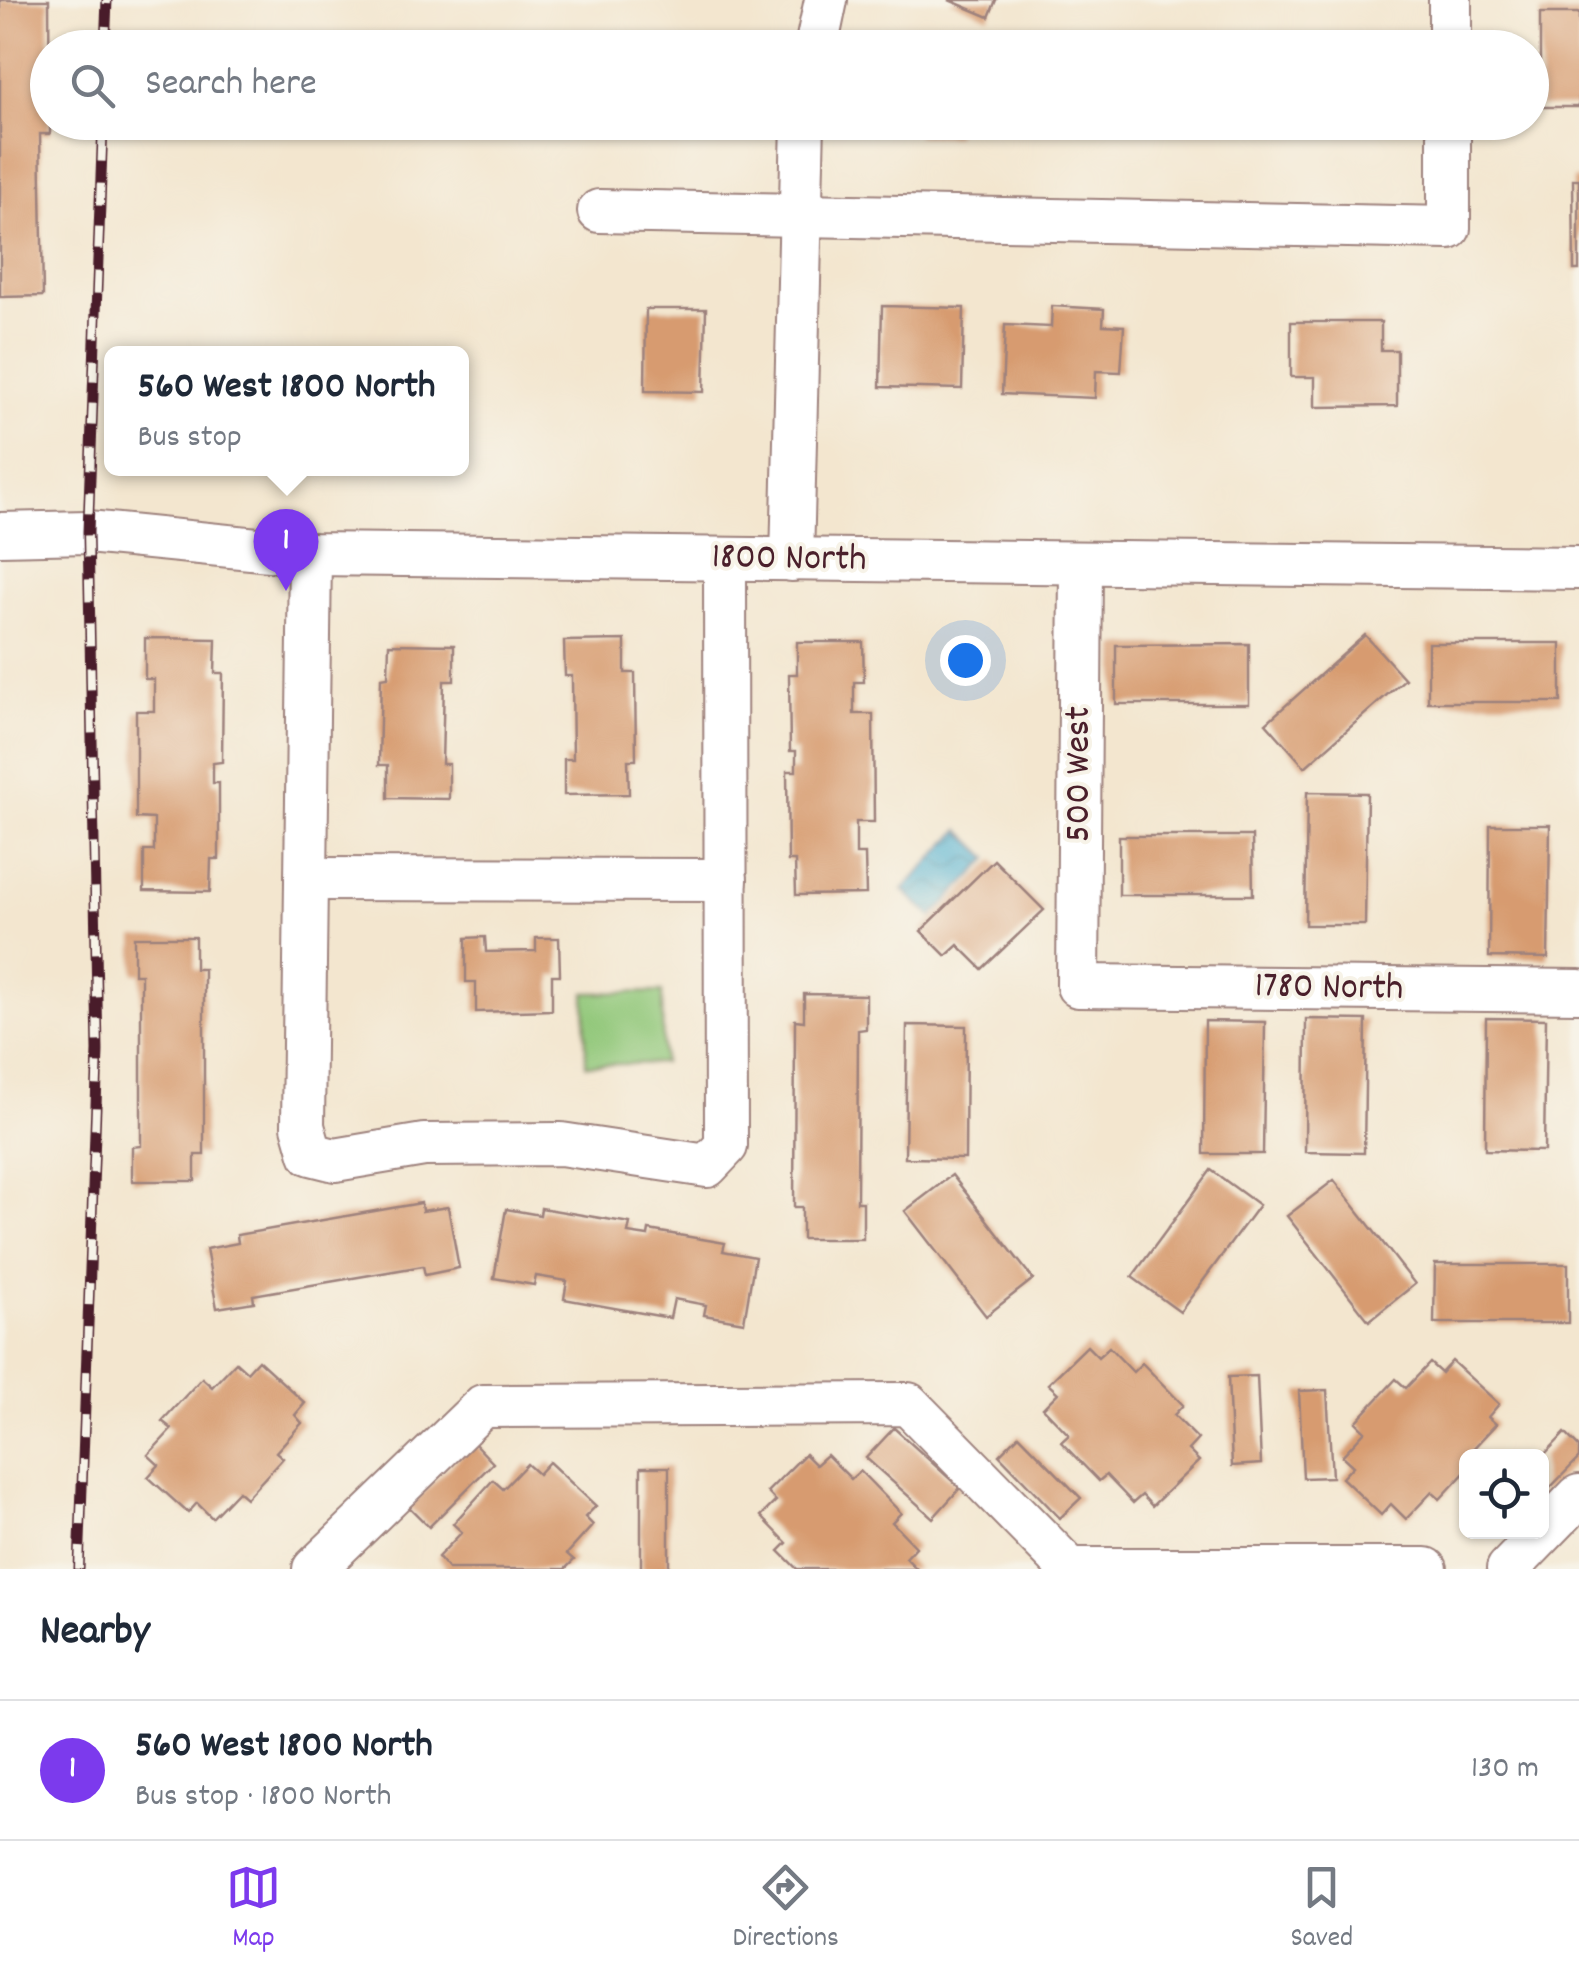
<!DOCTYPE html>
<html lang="en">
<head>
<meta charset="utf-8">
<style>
  :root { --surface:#fff; --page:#f2f2f3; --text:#1f2937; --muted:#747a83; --line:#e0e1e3; --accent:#7c3aed }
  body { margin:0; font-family:Dekko,sans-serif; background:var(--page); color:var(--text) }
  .controls { position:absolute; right:30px; bottom:30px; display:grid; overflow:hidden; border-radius:15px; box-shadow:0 2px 8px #0004 }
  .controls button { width:90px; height:90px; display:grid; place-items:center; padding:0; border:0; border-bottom:2px solid var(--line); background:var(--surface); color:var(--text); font:50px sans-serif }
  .you { position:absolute; left:965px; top:660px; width:35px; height:35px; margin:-25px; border:8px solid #fff; border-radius:50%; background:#1a73e8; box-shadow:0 0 0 15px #1a73e833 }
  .badge { display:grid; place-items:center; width:65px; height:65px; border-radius:50%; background:var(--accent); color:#fff; font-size:32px; font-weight:700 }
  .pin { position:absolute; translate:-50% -82px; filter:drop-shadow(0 2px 5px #0008) }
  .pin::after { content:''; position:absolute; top:52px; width:35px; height:30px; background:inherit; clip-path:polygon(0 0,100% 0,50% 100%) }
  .popup { position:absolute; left:104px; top:346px; width:365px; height:130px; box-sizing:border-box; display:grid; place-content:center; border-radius:15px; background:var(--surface); filter:drop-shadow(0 2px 8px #0005); font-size:32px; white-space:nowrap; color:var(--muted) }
  .popup b { font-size:38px; color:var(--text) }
  .popup::after { content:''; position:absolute; left:50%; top:100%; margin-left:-20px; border:20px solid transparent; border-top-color:var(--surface) }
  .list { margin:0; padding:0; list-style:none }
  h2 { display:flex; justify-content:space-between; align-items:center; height:130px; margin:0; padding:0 40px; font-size:42px }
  h2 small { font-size:32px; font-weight:400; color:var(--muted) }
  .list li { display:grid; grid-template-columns:65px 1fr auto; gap:30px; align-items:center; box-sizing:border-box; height:140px; padding:0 40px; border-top:2px solid var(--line) }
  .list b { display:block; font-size:38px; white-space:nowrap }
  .list p { margin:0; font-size:32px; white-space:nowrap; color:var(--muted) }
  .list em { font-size:32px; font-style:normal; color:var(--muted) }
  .icon { flex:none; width:55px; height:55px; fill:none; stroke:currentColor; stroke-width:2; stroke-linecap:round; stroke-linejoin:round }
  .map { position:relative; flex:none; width:1579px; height:1569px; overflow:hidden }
  .search { position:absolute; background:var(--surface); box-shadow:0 2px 8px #0004; left:30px; right:30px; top:30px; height:110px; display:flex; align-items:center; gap:25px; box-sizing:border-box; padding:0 35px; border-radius:55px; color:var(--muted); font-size:38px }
  .sheet { height:270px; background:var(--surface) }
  nav { display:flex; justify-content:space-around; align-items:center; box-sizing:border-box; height:140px; border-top:2px solid var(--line); background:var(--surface); font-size:28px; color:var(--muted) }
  nav a { display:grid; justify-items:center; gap:5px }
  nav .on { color:var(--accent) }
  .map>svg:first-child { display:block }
  .pitch { fill:#91c779; stroke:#6e7352; stroke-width:2.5 }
  .water { fill:url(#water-waves); stroke:#4e687e; stroke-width:2.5 }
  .building { fill:#d79b70 }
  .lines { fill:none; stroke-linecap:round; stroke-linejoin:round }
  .minor-casing { stroke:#9e827d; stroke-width:46 }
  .minor { stroke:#fff; stroke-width:42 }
  .rail-casing { stroke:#4a1f2b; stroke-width:11 }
  .rail { stroke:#f7f3e8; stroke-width:8; stroke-dasharray:22; stroke-linecap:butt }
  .labels { text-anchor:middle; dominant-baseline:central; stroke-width:8; stroke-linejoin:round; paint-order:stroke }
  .street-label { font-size:38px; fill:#4a1f2b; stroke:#f7f3e8 }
</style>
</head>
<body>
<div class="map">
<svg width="1579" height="1569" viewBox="0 0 1579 1569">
  <defs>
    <pattern id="water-waves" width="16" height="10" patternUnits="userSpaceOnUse" patternTransform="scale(2.5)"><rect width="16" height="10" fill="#52b1d0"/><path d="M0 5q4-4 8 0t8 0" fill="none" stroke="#468fa9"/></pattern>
  </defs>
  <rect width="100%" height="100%" fill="#f7f3e8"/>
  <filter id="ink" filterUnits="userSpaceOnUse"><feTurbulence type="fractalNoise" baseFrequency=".01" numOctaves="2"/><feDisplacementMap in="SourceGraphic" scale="20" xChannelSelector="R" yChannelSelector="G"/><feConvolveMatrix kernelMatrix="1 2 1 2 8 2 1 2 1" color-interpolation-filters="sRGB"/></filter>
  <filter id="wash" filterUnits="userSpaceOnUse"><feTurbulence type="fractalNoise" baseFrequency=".0048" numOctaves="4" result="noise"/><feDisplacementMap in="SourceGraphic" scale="40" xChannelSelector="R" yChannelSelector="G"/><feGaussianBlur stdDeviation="2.25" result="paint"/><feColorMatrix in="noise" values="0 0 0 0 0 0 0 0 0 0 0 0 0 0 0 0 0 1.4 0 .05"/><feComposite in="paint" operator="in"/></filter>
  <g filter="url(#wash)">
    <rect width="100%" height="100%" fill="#f3e6cf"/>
    <!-- pitch -->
    <polygon class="pitch" points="662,992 663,1063 586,1065 585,993"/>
    <!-- water -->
    <polygon class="water" points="960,830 989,858 932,917 903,890"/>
    <g id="blocks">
      <!-- building -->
      <g class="building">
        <polygon points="0,0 49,0 50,134 40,134 43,296 0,297"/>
        <polygon points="949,0 996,0 989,17"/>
        <rect x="1540" y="13" width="39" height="94"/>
        <rect x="1303" y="39" width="54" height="9"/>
        <polygon points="643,122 713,122 713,134 663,135 663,126 644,126"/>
        <rect x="917" y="122" width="39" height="14"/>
        <rect x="1269" y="122" width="62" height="10"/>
        <polygon points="1573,179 1579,179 1579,270 1574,270"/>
        <polygon points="882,306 964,308 962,389 880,387"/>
        <polygon points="1052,306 1104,309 1103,325 1124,326 1121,372 1096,371 1095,398 1002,394 1005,325 1051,327"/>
        <polygon points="646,309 706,309 704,392 645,391"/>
        <polygon points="1291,322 1381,322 1381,350 1397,350 1397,406 1315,407 1315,377 1291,377"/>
        <polygon points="1365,635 1405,679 1305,767 1266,723"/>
        <polygon points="145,638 216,639 215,673 223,673 222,762 213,763 213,783 219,783 219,859 211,859 210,892 144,891 144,851 154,851 154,819 136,818 136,711 154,711 154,679 145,679"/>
        <polygon points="625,640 625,673 635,673 636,760 628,760 629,794 564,795 564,759 573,759 572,676 565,676 564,641"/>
        <polygon points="797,642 863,642 864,682 854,682 854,714 873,714 874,822 856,822 856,854 865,854 866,894 796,895 795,861 788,861 787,771 796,771 796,751 790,751 789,674 797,674"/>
        <rect x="1428" y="643" width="133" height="59"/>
        <polygon points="389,644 454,645 454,681 444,681 442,764 449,764 449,799 388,798 388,765 379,765 381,678 388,677"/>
        <polygon points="1249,644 1249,704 1116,704 1116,645"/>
        <polygon points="1307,792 1367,793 1365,925 1305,925"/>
        <polygon points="1490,825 1550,825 1548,958 1489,957"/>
        <polygon points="1119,836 1252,836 1253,895 1119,895"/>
        <polygon points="994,860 1044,910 982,969 958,945 946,956 921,931"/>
        <polygon points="134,937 195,937 195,969 204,969 204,1155 195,1155 195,1181 132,1181 132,1147 141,1146 141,974 134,974"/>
        <polygon points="485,937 486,952 536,951 536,938 559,938 560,975 552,975 552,1010 476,1012 476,982 466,982 466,938"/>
        <polygon points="804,994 866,995 866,1029 858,1030 857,1202 863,1202 863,1239 802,1239 802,1207 794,1207 795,1020 804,1021"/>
        <polygon points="1486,1018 1546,1019 1544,1151 1485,1150"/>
        <polygon points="1306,1019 1366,1020 1364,1153 1305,1152"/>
        <polygon points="1205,1021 1265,1022 1263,1154 1204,1154"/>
        <polygon points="907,1025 966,1026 965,1159 905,1158"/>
        <polygon points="1211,1170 1259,1205 1180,1312 1132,1277"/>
        <polygon points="952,1175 1033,1279 986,1316 905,1211"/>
        <polygon points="1334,1180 1415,1284 1369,1321 1287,1216"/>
        <polygon points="421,1203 422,1211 448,1207 459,1268 425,1275 423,1266 253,1295 254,1302 217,1308 206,1249 238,1243 237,1235"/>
        <polygon points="541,1208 630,1223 628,1233 648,1236 649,1230 725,1243 723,1251 755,1257 744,1322 704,1315 706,1305 674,1299 670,1318 564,1299 567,1281 536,1276 534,1285 494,1278 506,1209 540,1215"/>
        <polygon points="1435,1264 1568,1264 1568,1323 1434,1323"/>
        <polygon points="1087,1346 1098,1357 1109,1347 1133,1372 1142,1363 1183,1405 1174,1415 1198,1439 1188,1450 1199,1461 1152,1506 1142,1495 1133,1503 1106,1475 1099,1481 1061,1442 1069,1435 1043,1408 1058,1393 1048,1384"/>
        <polygon points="258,1360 305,1403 295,1415 302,1423 276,1452 283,1458 246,1498 238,1491 212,1518 197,1503 188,1513 148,1477 159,1465 148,1455 172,1429 162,1421 202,1378 212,1387 236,1362 247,1372"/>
        <polygon points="1452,1361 1499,1404 1488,1417 1496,1424 1470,1452 1474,1456 1466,1456 1466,1471 1440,1499 1432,1492 1406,1519 1391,1504 1381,1515 1342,1478 1353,1466 1342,1456 1365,1431 1356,1422 1396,1379 1406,1388 1430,1363 1441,1373"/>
        <polygon points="1257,1376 1261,1464 1232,1466 1228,1377"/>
        <polygon points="1327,1390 1332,1477 1303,1478 1299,1391"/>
        <polygon points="894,1428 960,1488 933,1518 866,1458"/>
        <polygon points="1565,1433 1579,1447 1579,1458 1542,1496 1542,1457"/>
        <polygon points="1019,1435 1081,1498 1060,1518 999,1455"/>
        <polygon points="474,1443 493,1463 429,1527 409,1507"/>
        <polygon points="805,1454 816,1465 827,1455 851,1479 860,1471 901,1513 892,1522 916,1547 906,1558 917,1569 797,1569 779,1551 787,1543 761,1516 776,1501 767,1492"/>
        <polygon points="549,1462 596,1506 585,1517 593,1525 567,1554 574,1560 565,1569 448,1569 438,1557 462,1532 453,1524 493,1480 503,1489 527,1464 538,1474"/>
        <rect x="641" y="1467" width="28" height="102"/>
      </g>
    </g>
  </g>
  <g filter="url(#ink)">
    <use href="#blocks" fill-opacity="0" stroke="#9e827d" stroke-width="2.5"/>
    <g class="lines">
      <!-- minor casing -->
      <g class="minor-casing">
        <g id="minor">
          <polyline points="816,48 826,0"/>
          <polyline points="1450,48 1450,0"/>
          <polyline points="599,211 1449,228 1449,122"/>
          <polyline points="0,534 88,532 310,554 1579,568"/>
          <polyline points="310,554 303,1126 311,1154 335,1160 424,1145 561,1144 707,1166 726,1146 725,559"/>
          <polyline points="792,560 803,122"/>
          <polyline points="1081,563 1078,986 1579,991"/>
          <polyline points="306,879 726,880"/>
          <polyline points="314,1569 483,1406 908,1404 1070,1569"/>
          <polyline points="1070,1569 1426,1569"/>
          <polyline points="1508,1569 1579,1496"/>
        </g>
      </g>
      <!-- minor -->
      <use href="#minor" class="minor"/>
      <!-- rail casing -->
      <g class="rail-casing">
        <g id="rail">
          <polyline points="105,48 107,0"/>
          <polyline points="79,1569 98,1051 88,532 103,122"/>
        </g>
      </g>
      <!-- rail -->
      <use href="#rail" class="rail"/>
    </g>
  </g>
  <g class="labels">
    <!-- street labels -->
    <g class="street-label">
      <text transform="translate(789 560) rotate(1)">1800 North</text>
      <text transform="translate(1080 774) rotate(-90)">500 West</text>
      <text transform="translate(1329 989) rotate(1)">1780 North</text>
    </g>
  </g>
</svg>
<div class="controls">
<button><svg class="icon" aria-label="locate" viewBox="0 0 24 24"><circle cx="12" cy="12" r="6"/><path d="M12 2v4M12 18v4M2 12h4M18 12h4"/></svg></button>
</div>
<div class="you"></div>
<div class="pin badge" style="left:286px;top:591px">1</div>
<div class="popup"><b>560 West 1800 North</b>Bus stop</div>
<div class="search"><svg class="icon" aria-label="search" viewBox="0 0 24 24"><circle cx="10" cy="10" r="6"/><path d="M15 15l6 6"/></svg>Search here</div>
</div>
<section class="sheet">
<h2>Nearby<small></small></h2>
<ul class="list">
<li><span class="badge">1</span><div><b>560 West 1800 North</b><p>Bus stop · 1800 North</p></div><em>130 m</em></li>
</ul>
</section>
<nav>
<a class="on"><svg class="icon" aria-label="map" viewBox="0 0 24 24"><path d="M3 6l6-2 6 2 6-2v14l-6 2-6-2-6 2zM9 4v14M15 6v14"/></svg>Map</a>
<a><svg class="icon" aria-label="directions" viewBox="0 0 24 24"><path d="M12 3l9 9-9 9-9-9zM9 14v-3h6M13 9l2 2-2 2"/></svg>Directions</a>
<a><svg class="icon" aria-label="saved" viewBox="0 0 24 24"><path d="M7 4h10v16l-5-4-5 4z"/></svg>Saved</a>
</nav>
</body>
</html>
